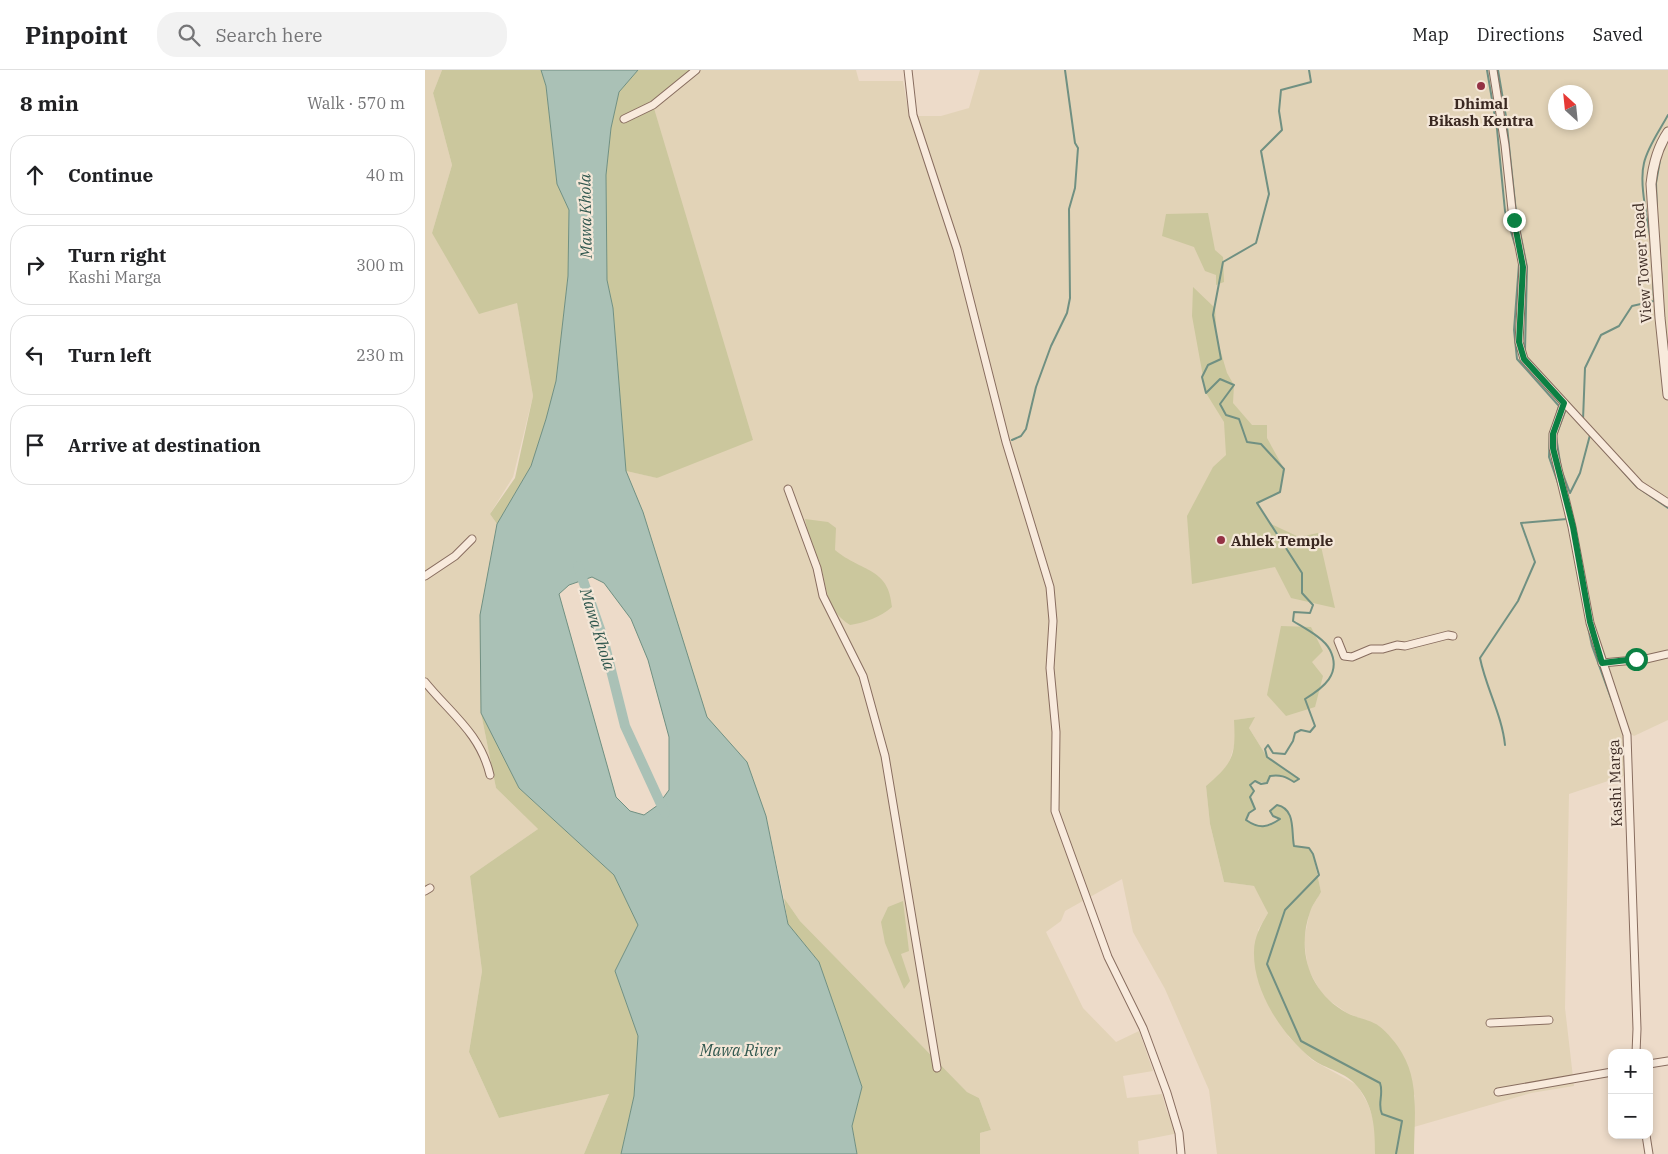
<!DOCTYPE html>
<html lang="en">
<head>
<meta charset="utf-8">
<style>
  :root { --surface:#fff; --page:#f2f2f2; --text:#202124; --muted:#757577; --line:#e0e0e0 }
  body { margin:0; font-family:"IBM Plex Serif",serif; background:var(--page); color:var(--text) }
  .controls { position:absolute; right:15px; bottom:15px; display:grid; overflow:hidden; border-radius:10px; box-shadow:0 2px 8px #0003 }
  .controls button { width:45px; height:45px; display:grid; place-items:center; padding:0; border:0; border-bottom:1px solid var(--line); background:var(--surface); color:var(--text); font:25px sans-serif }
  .compass { position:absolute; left:1123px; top:15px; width:45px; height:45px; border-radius:50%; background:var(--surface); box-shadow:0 2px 8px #0003; rotate:333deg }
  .stop { position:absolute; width:15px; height:15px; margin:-11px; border:4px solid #0b8043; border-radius:50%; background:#fff }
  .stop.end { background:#0b8043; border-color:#fff; box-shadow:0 1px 5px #0008 }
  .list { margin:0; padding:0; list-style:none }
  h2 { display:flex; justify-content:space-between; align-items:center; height:65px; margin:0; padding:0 20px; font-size:21px }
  h2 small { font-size:16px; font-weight:400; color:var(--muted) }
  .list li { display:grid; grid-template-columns:32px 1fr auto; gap:15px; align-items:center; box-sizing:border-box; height:80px; margin:0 10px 10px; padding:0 10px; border:1px solid var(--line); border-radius:20px }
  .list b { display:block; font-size:19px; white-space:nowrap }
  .list p { margin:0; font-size:16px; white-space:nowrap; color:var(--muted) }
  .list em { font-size:16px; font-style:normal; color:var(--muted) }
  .icon { flex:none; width:28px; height:28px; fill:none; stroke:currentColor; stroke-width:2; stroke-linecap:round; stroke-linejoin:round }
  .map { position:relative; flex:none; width:1243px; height:1084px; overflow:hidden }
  header { display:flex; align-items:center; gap:30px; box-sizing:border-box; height:70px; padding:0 25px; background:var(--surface); border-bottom:1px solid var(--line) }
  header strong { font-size:24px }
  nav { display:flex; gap:28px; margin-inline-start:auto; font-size:18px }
  .search { width:350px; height:45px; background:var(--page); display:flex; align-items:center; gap:12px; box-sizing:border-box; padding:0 18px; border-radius:20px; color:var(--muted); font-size:19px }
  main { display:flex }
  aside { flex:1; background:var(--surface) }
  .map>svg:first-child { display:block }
  .farmland { fill:#e2d3b7; fill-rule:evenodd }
  .green { fill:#cbc79d }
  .water { fill:#aac1b6; stroke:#709082; fill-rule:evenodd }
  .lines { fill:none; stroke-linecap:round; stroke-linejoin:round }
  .stream { stroke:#709082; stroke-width:2 }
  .river { stroke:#aac1b6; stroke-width:10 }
  .minor-casing { stroke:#886d5f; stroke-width:9 }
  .tertiary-casing { stroke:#886d5f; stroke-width:11 }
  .minor { stroke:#f8eadc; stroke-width:7 }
  .tertiary { stroke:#f8eadc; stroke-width:9 }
  .route { stroke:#0b8043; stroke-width:6 }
  .poi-dot { fill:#943245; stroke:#f4e7d8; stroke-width:2 }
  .labels { text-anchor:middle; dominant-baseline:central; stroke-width:4.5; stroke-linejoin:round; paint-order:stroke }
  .poi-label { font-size:15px; font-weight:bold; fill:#3a2821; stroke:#f4e7d8 }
  .street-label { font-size:15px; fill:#3a2821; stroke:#f4e7d8 }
  .water-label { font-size:16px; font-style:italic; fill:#31584f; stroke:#f4e7d8 }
</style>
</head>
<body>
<header>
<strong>Pinpoint</strong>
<div class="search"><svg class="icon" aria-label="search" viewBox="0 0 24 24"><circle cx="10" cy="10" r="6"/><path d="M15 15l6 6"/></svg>Search here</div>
<nav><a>Map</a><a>Directions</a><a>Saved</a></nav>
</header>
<main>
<aside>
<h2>8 min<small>Walk · 570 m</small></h2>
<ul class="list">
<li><svg class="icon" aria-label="ahead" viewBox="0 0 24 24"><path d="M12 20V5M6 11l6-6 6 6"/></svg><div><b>Continue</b></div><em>40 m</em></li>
<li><svg class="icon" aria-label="right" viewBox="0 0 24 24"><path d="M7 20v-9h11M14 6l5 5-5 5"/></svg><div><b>Turn right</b><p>Kashi Marga</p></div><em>300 m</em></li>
<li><svg class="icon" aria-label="left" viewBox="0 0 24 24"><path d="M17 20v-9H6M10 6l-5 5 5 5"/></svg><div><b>Turn left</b></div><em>230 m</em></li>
<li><svg class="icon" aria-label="arrive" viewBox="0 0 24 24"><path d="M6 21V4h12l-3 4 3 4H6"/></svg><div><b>Arrive at destination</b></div></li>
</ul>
</aside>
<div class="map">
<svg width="1243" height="1084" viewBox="0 0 1243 1084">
  <rect width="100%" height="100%" fill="#eddbc9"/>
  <!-- farmland -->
  <g class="farmland">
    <polygon points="0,0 17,0 8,23 27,95 7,163 92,232 108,326 88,407 65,444 72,454 55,545 56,643 71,718 113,759 45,806 57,901 44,982 74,1048 184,1024 159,1084 0,1084"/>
    <path d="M267 0H431L434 11H478L484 46H516L544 38 555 0H1243V650L1209 666 1201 661V705L1144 724 1140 938 1149 1016 1106 1023 989 1057 990 1026 954 956 922 943 898 926 883 899 879 870 885 840 896 822 888 784 884 778 869 776 867 766 855 749 845 756 835 758 821 750 825 727V715L852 704 861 707 869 712 863 700 842 687 824 658 829 647 810 650V673L802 699 781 716 785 754 799 812 829 816 839 832 843 843 833 860 863 966 887 990 932 1015 943 1034 950 1055V1084H792L784 1020 740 919 708 862 697 809 640 841 636 851 621 862 658 938 691 972 714 961 728 1001 698 1006 702 1028 737 1024 742 1042 754 1063 713 1071 714 1084H555V1063L566 1060 554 1028 542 1022 375 851 359 828 341 746 322 692 282 647 218 442 201 401 233 408 228 35ZM1130 22H1160V52H1130Z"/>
  </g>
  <!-- green -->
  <g class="green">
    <polygon points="17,0 116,0 121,16 132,114 144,140 143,206 131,311 121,349 106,396 72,454 65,444 90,408 108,326 92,233 54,244 7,163 27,95 8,23"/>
    <polygon points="213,0 267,0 228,35 328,370 232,408 201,401 188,238 182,210 181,105 186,58 194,22"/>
    <polygon points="783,143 790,180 798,187 799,212 791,215 791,205 780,201 769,177 737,166 741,144"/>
    <polygon points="768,217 790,238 792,269 802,303 809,315 808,333 827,355 842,355 842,368 859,399 855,422 832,434 844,453 874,467 893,463 910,538 866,528 850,497 767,514 762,446 788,397 801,385 799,352 781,323 767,246"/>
    <path d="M380 449 403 452 411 458 410 480C436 502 464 497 467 537 456 547 439 553 425 555 398 538 403 514 393 488L388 485Z"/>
    <polygon points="856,556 886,557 898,581 887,592 898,606 890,637 861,646 842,625"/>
    <polygon points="56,643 94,718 189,805 213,855 190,901 213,966 209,1026 196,1084 159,1084 184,1024 74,1048 44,982 57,901 45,806 113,759 71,718"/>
    <path d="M830 647 824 658 842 687 874 709 869 712C861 707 855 704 845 706L842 713 830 711 825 714 829 721 825 727 830 739 824 743 821 750C834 759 843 759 855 749L848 746 845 741 852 735C871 739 866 761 869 776L884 778 888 784 896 822C893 828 887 835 885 842 871 882 885 923 922 943 932 948 946 950 954 956 962 962 972 974 977 983 995 1013 989 1051 989 1084H950C950 1059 949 1036 932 1016 921 1002 900 999 887 989 857 965 828 921 829 882 829 867 836 855 843 843L829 816 799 812 785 754 781 716C808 693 811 686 809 650Z"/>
    <polygon points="359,828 375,851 542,1022 554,1028 566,1060 555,1063 555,1084 432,1084 427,1056 437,1017 394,892 363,854"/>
    <polygon points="478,831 484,881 476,884 485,911 479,919 460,873 456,852 463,837"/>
  </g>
  <!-- water -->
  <path class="water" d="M116 0H213L194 22 186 58 181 105 182 210 188 238 201 401 218 442 282 647 322 692 341 746 363 854 394 892 418 961 437 1017 427 1056 432 1084H196L209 1026 213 966 190 901 213 855 189 805 94 718 56 643 55 545 72 454 106 396 121 349 131 311 143 206 144 140 132 114 121 16ZM167 507 179 513 206 549 223 590 244 667V720L233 735 219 745 205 741 191 727 134 524 144 515Z"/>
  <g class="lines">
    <!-- stream -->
    <g class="stream">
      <path d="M884 0 886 12 856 20 854 41 857 60 836 81 844 124 831 173 798 192 788 245 796 289 783 295 777 307 781 323 795 309 809 315 795 334 801 345 814 349 822 372 836 374 859 399 855 422 832 433 877 503V523L888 535 885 543 869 542 868 551C879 558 899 568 905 580 917 604 898 618 880 629L890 656 885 662 876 660 870 663 868 671 860 684 848 683 843 675 840 679 842 687 874 709 869 712C861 707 855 704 845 706L842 713 836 714 830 711 825 715 829 721 825 727 830 739 824 743 821 750C834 759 842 758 855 749L848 746 845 741 852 735C871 739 866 761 869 776L884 778 888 784 894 805 860 840 842 894 876 971 955 1013C959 1024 952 1034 957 1044L977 1051 971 1084"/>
      <polyline points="1062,0 1072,59 1080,141 1090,175"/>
      <polyline points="1073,0 1081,47 1091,142 1102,197 1100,280"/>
      <polyline points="1232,143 1231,113 1235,90"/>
      <path d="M1225 166C1222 146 1214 113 1219 93 1223 76 1235 60 1243 45"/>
      <polyline points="1234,172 1237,215"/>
      <polyline points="1094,194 1089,260 1092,289 1134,336 1128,355"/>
      <polygon points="1141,339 1165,365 1155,403 1145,423 1136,399 1131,366"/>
      <polyline points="1158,350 1160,298 1176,265 1194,256 1207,236 1229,231 1228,211"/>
      <polyline points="1125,362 1124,387 1134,416"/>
      <polyline points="587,370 596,366 601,359 611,317 626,276 642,243 645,228 644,139 650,118 653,78 650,73 640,0"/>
      <polyline points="1177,378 1212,417 1243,438"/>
      <polyline points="1163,557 1167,576 1187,631"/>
      <path d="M1080 675C1077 645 1061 618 1055 588L1093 531 1110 492 1096 453 1142 449"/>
    </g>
    <!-- river -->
    <polyline class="river" points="153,496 178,568 200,656 240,743"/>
    <!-- minor casing -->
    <g class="minor-casing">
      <g id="minor">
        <polyline points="483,0 488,45 532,179 581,372 625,517 628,551 625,598 631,662 630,741 683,887 718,958 742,1023 754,1063 756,1084"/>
        <polyline points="1068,0 1080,75 1087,140 1098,197 1094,272 1099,289 1215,415 1243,433"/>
        <polyline points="199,49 228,35 271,0"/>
        <polyline points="1139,333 1128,364 1128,378 1147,457 1165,553 1202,665 1212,959 1211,983"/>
        <polyline points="363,419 392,498 398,526 438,606 460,686 512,998"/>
        <polyline points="0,506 30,486 47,469"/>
        <polyline points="913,571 919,586 927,587 946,579 958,579 972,575 980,576 1023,565 1028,566"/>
        <polyline points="1177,593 1221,589 1243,584"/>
        <path d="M0 612C26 644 55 663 65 705"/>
        <polyline points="0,821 5,818"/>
        <polyline points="1065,953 1124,950"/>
        <polyline points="1224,994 1243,991"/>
        <polyline points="1073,1022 1187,1002"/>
        <polyline points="1221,1065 1224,1084"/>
      </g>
    </g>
    <!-- tertiary casing -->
    <g class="tertiary-casing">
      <path id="tertiary" d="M1243 62C1232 78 1228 95 1226 114L1235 248 1243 325"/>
    </g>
    <!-- minor -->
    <use href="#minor" class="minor"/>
    <!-- tertiary -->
    <use href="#tertiary" class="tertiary"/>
  </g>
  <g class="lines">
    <!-- route -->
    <polyline class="route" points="1089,150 1098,197 1094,272 1099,289 1139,333 1128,364 1128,378 1148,457 1165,552 1177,593 1211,589"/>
  </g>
  <!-- markers -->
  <g class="poi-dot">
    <circle cx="1056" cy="16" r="5"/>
    <circle cx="796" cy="470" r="5"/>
  </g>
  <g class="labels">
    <!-- poi labels -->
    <g class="poi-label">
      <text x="1056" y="33">Dhimal<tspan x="1056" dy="17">Bikash Kentra</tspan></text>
      <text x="806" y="470" text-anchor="start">Ahlek Temple</text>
    </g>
    <!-- street labels -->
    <g class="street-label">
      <text transform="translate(1217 193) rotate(-94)">View Tower Road</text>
      <text transform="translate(1190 713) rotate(-92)">Kashi Marga</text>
    </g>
    <!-- water labels -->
    <g class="water-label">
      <text transform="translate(160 146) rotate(-91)">Mawa Khola</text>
      <text transform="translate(173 559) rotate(73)">Mawa Khola</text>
      <text x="315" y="980">Mawa River</text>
    </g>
  </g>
</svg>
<div class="controls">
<button>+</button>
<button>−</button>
</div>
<svg class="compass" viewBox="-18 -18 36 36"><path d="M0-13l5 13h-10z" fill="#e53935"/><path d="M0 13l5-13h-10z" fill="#757577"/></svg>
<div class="stop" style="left:1211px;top:589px"></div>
<div class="stop end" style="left:1089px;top:150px"></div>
</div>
</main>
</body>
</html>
